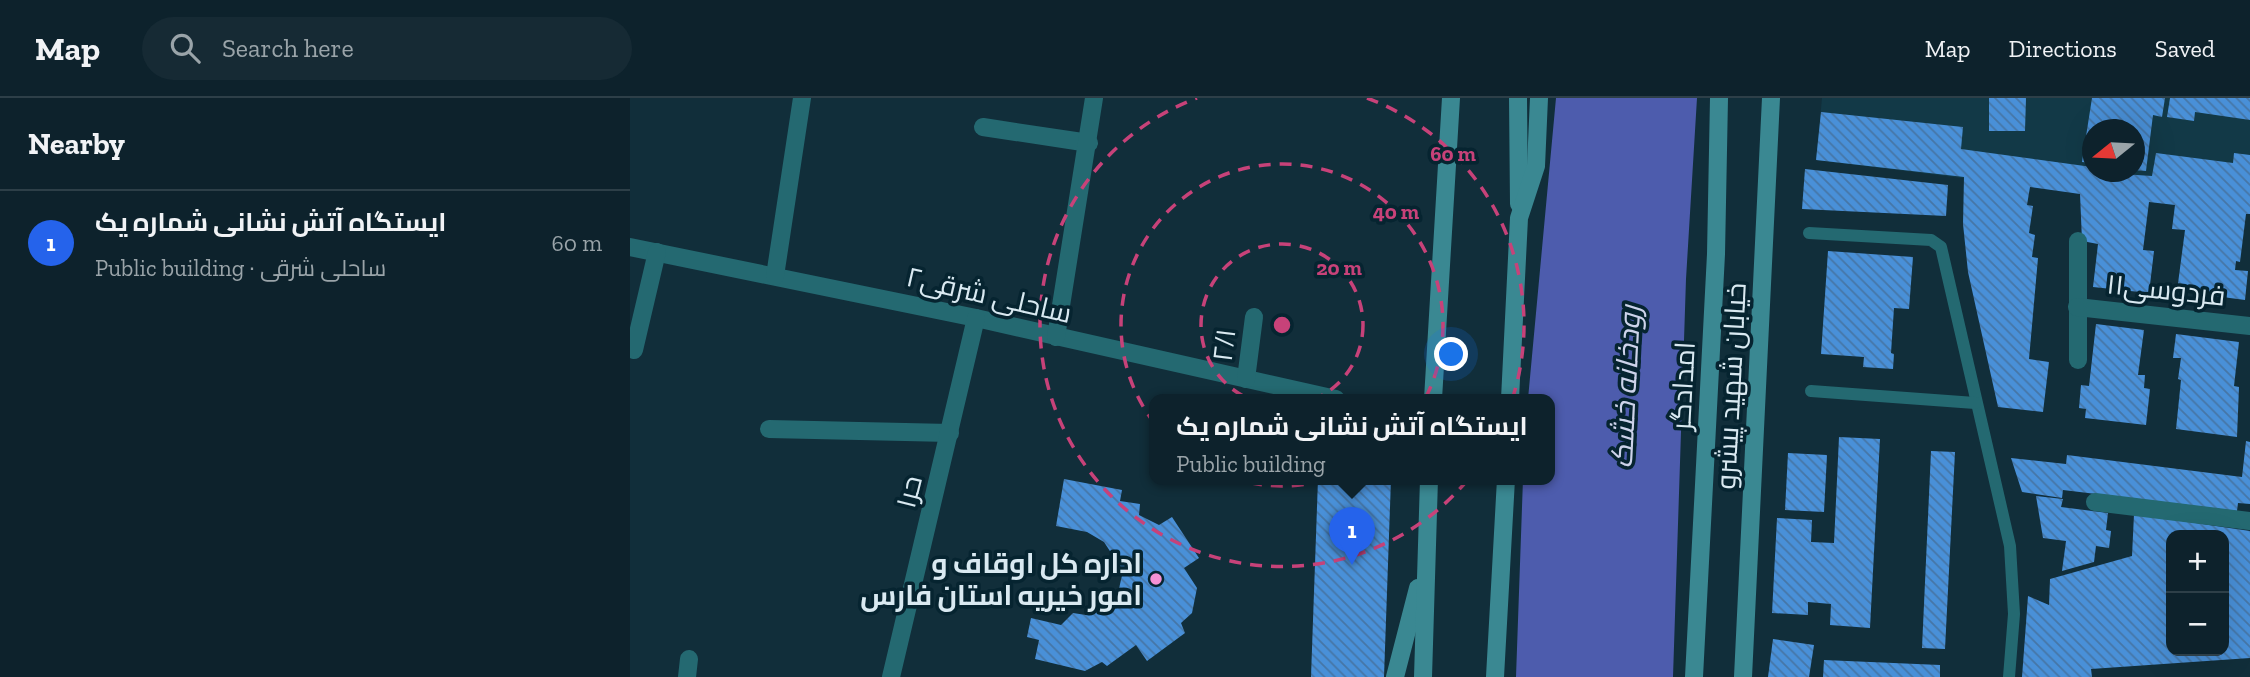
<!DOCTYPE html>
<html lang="en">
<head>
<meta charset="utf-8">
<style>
  :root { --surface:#0d222c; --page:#162a34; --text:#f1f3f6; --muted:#9aa4a9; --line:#2d3f48; --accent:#2563eb }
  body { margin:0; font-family:"Zilla Slab",Cairo,serif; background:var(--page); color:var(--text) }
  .controls { position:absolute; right:21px; bottom:21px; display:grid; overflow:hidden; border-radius:14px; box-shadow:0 7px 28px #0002 }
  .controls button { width:63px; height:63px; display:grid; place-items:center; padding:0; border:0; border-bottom:2px solid var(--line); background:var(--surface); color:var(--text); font:35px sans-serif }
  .compass { position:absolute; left:1452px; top:21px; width:63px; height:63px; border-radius:50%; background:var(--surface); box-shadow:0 7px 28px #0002; rotate:252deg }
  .you { position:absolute; left:822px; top:257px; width:24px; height:24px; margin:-18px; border:5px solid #fff; border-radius:50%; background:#1a73e8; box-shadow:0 0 0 10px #1a73e833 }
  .badge { display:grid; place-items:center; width:46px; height:46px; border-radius:50%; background:var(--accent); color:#fff; font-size:23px; font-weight:700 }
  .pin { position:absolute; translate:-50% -58px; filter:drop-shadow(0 2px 4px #0008) }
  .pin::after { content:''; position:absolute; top:37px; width:24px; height:21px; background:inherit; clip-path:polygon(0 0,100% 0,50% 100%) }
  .popup { position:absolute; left:519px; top:296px; width:406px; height:91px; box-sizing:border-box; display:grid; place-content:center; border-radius:14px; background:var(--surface); filter:drop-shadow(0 2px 5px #0005); font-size:23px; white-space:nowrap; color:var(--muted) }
  .popup b { font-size:26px; color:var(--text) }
  .popup::after { content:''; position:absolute; left:50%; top:100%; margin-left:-14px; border:14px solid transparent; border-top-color:var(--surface) }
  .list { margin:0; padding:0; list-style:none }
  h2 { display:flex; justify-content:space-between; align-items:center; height:91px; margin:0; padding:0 28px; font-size:30px }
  h2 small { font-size:23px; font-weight:400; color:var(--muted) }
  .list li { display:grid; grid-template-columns:46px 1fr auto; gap:21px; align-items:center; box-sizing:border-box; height:105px; padding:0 28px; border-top:2px solid var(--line) }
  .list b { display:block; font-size:26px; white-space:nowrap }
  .list p { margin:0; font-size:23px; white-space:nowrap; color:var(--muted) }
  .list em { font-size:23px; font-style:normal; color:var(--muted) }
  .icon { flex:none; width:38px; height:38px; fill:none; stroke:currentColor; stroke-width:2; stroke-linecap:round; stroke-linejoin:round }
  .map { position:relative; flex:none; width:1620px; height:579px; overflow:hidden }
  header { display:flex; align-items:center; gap:42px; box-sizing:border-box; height:98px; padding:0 35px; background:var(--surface); border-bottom:2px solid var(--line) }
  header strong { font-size:33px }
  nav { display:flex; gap:38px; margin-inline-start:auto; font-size:24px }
  .search { width:490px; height:63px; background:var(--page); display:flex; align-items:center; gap:18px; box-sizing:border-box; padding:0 24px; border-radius:38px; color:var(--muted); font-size:26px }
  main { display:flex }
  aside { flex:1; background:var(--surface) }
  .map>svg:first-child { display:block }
  .built { fill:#123947; fill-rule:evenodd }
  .water { fill:#4d5cad }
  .building { fill:url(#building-back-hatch); fill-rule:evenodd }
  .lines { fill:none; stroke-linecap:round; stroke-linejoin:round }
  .lane { stroke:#246971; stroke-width:12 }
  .street { stroke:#246971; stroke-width:18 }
  .secondary { stroke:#3a8892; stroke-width:18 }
  .ring { fill:none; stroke:#c74279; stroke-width:3.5; stroke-dasharray:12 9 }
  .poi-dot { fill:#f491d4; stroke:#062430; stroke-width:2.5 }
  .labels { text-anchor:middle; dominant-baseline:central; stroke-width:7; stroke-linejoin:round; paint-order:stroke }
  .street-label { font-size:28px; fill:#d9e9f1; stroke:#062430 }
  .poi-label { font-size:28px; font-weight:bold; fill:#d9e9f1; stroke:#062430; text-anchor:end }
  .water-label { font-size:30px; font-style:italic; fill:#cdd3ea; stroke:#062430 }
  .centre { fill:#c74279; stroke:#062430; stroke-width:3.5 }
  .ring-label { font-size:21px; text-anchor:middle; font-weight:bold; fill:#c74279; stroke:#062430; stroke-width:7; stroke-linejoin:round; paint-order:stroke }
</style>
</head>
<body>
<header>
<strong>Map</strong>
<div class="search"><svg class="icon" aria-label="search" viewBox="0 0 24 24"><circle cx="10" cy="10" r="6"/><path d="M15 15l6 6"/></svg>Search here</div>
<nav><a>Map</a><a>Directions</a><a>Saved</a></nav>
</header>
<main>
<aside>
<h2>Nearby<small></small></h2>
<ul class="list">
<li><span class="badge">1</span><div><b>ایستگاه آتش نشانی شماره یک</b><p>Public building · ساحلی شرقی</p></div><em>60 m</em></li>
</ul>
</aside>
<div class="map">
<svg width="1620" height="579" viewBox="0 0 1620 579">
  <defs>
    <pattern id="building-back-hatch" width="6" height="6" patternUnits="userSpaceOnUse" patternTransform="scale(1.75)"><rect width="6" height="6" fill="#4990d8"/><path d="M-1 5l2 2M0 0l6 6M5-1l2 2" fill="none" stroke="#4676a6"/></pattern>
  </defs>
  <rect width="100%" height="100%" fill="#112e3a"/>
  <!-- built -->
  <path class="built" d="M1192 0H1620V116L1186 62ZM1462 32H1504V74H1462Z"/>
  <!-- water -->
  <polygon class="water" points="926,0 1067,0 1056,181 1043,579 886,579 893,381 920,381 920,301 898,301"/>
  <!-- building -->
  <g class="building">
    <polygon points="1359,0 1396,0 1395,33 1359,33"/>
    <polygon points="1462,0 1535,0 1532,19 1523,17 1516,73 1504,72 1504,32 1462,32 1462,65 1452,64"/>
    <polygon points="1540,0 1620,0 1620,22 1565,14 1564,23 1537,19"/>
    <polygon points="1191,14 1333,29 1331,51 1462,69 1462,74 1522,78 1526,55 1603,65 1604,55 1620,57 1620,116 1616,116 1610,164 1606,163 1605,172 1618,173 1615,202 1547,193 1555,132 1542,131 1545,107 1519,104 1513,152 1524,153 1519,195 1463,189 1468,146 1452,143 1450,96 1400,89 1397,107 1403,108 1399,135 1405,137 1402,159 1408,160 1399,261 1419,264 1413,314 1368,309 1338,174 1333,126 1334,79 1186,62"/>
    <polygon points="1175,71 1318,87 1316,118 1172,111"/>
    <polygon points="1198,153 1283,159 1279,211 1264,210 1261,255 1264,256 1263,271 1233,269 1234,259 1191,256"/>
    <polygon points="1466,226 1514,232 1508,277 1515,277 1514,290 1520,291 1516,327 1455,320 1456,311 1449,310 1451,287 1459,288"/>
    <polygon points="1546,236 1609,244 1604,288 1609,289 1607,339 1546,331 1551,282 1548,281 1551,260 1543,260"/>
    <polygon points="1209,339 1250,341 1240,530 1200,527 1201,506 1178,504 1178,517 1142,515 1147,420 1182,422 1181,444 1204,445"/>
    <polygon points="1616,343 1620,344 1620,406 1608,405 1607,413 1433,392 1432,400 1392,394 1381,360 1436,366 1437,357 1612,379"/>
    <polygon points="1301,353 1325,354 1315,551 1292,550"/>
    <polygon points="1158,355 1197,357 1194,414 1155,412"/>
    <polygon points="434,381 492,392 490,403 510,406 509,417 529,427 542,419 569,460 554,470 567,490 562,515 551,525 555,535 517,563 506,547 477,568 472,564 455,573 405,561 409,542 397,539 401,520 431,527 443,515 456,517 457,510 488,495 493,473 474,444 457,434 426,428"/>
    <polygon points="688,381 761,381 754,579 681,579"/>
    <polygon points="1406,398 1433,401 1431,409 1478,415 1476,432 1481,433 1479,450 1466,448 1464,464 1432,473 1436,443 1413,440"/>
    <path d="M1504 416 1620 433V560L1461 571 1462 579H1392L1398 498 1419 507 1420 481 1502 458ZM1541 437H1594V553H1541Z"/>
    <polygon points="1143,541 1184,547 1179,579 1138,579"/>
    <polygon points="1194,562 1310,567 1310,579 1193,579"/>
  </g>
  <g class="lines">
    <!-- lane -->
    <g class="lane">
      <polyline points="1179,135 1301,142 1311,149 1380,448 1384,516 1379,579"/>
      <polyline points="1181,293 1345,305"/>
    </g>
    <!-- street -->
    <g class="street">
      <polyline points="353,29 459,45"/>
      <polyline points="1448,143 1448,262"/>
      <polyline points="0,149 346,220 706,301"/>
      <polyline points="145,178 172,0"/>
      <polyline points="1447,209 1620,228"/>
      <polyline points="426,239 464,0"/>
      <polyline points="4,252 27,154"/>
      <polyline points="616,281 624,219"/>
      <polyline points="139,331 320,335"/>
      <polyline points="1465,404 1620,423"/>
      <polyline points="57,579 59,561"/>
      <polyline points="261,579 346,220"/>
    </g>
    <!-- secondary -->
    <g class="secondary">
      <polyline points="888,0 889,106"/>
      <polyline points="803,301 821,0"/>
      <polyline points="880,301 889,120 906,68 909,0"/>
      <polyline points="765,579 788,490"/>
      <polyline points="793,579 799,381"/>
      <polyline points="865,579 876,381"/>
      <polyline points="1064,579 1086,156 1089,0"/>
      <polyline points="1113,579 1141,0"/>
    </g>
  </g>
  <!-- distance rings -->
  <g class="ring">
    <circle cx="652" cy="227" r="81"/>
    <circle cx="652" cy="227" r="161"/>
    <path d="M737 0A242 242 0 1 1 567 0"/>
  </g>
  <!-- markers -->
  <circle class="poi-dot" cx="526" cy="481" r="7"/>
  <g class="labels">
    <!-- street labels -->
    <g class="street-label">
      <text transform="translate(1536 192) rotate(6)">فردوسی۱۱</text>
      <text transform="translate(359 197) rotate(13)">ساحلی شرقی۲</text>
      <text transform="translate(594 247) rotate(-83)">۲/‍‍۱</text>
      <text transform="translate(1053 288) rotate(-87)">امدادگر</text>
      <text transform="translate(1101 288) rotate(-87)">خیابان شهید پیشرو</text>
      <text transform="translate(279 394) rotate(-76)">حر۱</text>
    </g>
    <!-- poi labels -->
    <g class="poi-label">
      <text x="512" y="465">اداره کل اوقاف و<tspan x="512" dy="32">امور خیریه استان فارس</tspan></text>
    </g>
    <!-- water labels -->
    <g class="water-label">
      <text transform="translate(996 289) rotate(-87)">رودخانه خشک</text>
    </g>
  </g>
  <circle cx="652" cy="227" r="10" class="centre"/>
  <g class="ring-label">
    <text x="823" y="63">60 m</text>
    <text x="766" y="121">40 m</text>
    <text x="709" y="177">20 m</text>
  </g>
</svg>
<div class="controls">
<button>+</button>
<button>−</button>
</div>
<svg class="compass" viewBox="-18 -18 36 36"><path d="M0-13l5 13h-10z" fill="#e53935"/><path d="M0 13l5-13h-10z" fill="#9aa4a9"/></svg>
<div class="you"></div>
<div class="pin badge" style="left:722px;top:467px">1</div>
<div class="popup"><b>ایستگاه آتش نشانی شماره یک</b>Public building</div>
</div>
</main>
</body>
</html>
